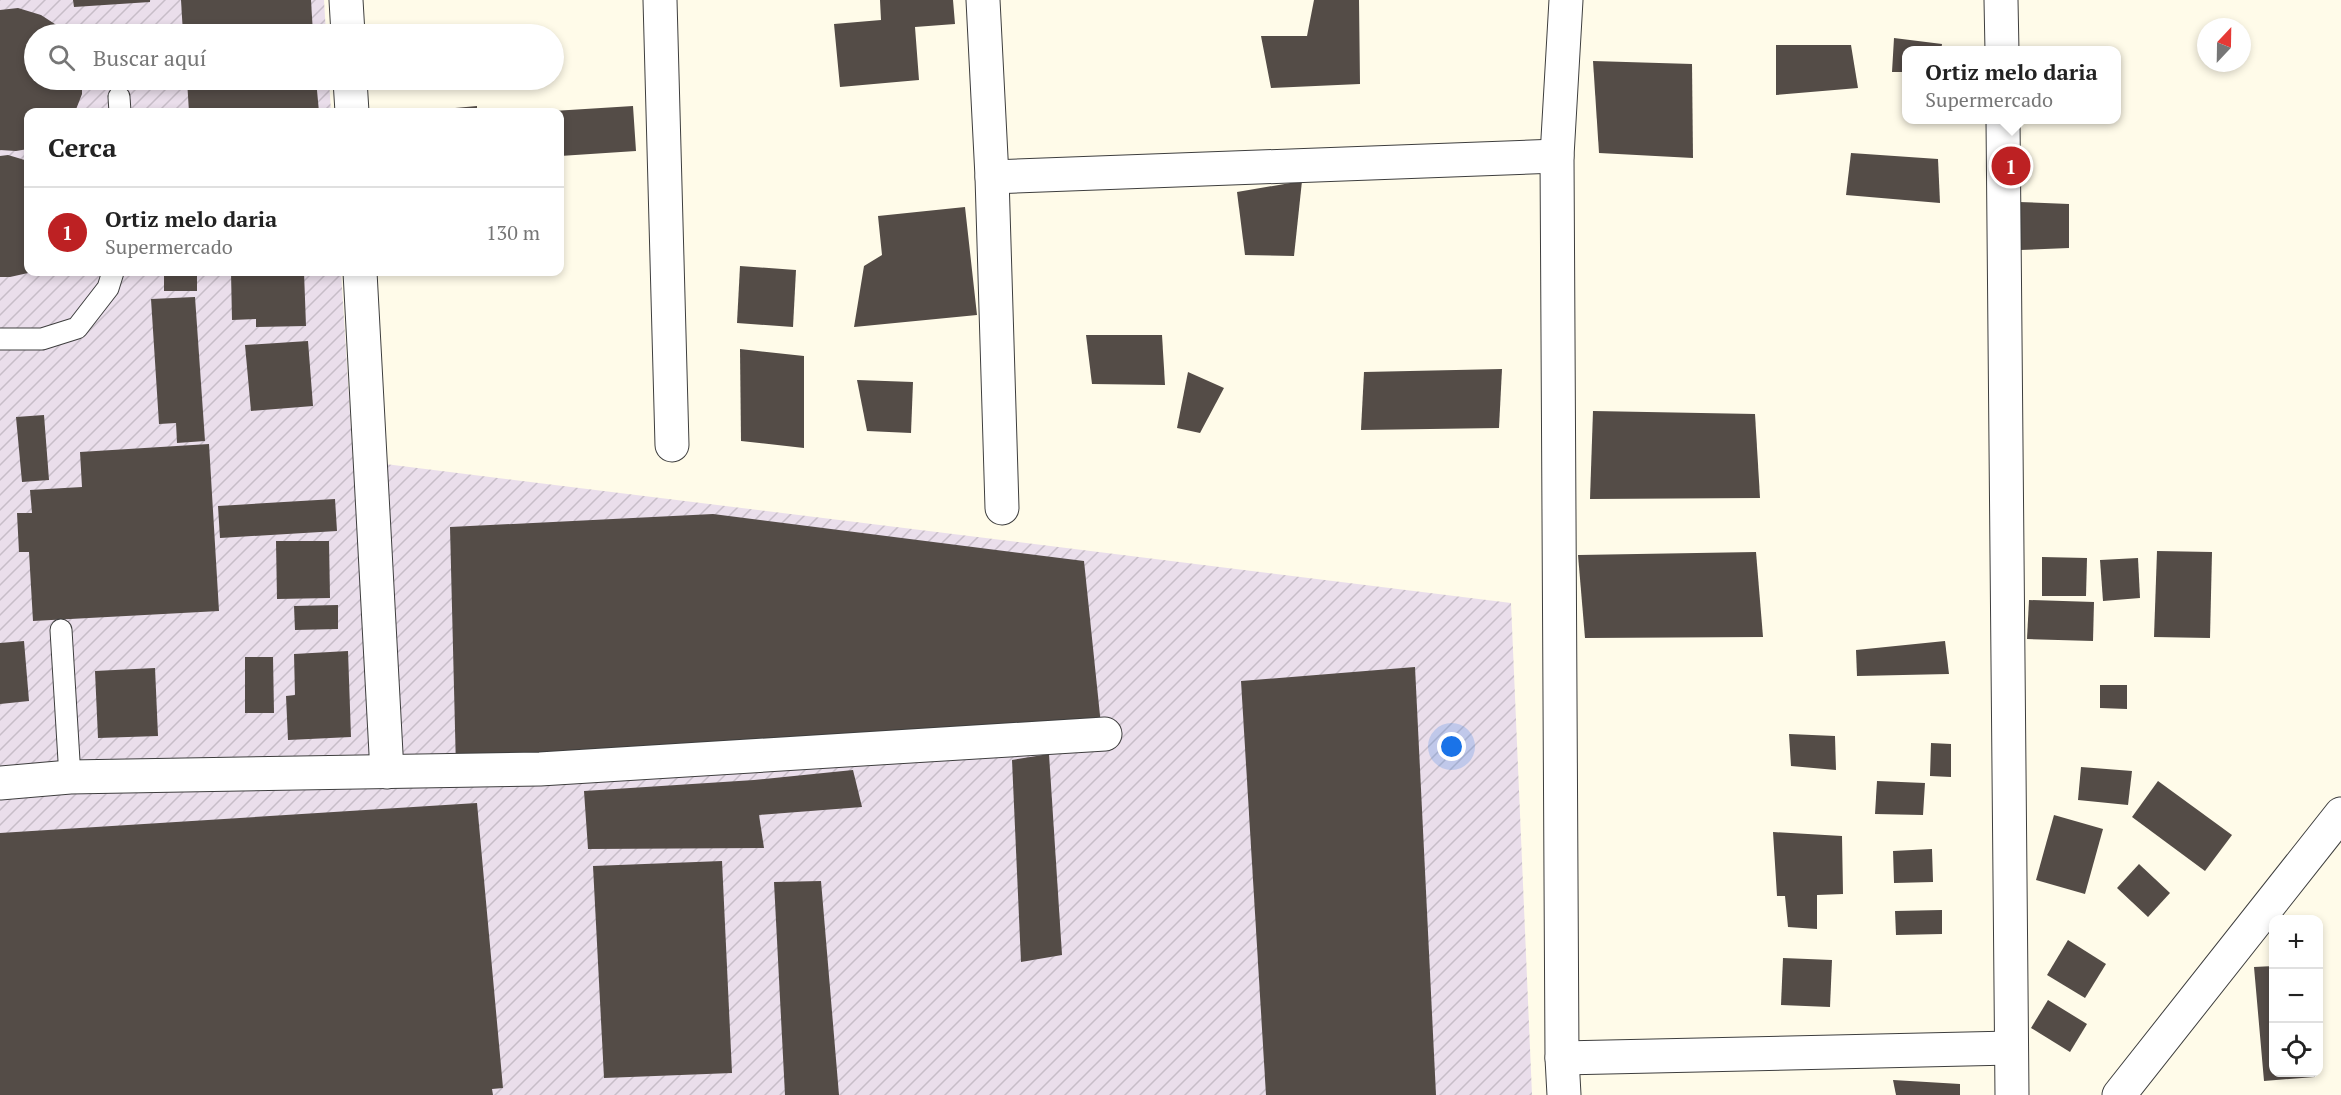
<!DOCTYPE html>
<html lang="es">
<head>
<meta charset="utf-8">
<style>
  :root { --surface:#fff; --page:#f6f6f6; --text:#222; --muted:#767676; --line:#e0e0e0; --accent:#bd2123 }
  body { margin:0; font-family:"PT Serif",serif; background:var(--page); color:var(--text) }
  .controls { position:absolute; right:18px; bottom:18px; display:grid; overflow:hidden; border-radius:12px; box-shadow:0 3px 9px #0003 }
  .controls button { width:54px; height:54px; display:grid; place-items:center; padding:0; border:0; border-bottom:2px solid var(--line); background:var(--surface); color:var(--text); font:30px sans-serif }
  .compass { position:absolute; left:2197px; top:18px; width:54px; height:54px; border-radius:50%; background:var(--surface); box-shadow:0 3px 9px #0003; rotate:22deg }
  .you { position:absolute; left:1452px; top:747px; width:21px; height:21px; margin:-15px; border:4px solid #fff; border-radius:50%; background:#1a73e8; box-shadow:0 0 0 9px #1a73e833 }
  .badge { display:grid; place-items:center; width:39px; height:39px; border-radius:50%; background:var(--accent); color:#fff; font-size:20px; font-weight:700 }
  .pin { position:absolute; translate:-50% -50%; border:3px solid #fff; box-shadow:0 2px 6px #0006 }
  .popup { position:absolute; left:1902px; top:46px; width:219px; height:78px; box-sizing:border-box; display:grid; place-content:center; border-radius:12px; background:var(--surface); filter:drop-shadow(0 2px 4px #0005); font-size:20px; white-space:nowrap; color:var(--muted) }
  .popup b { font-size:22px; color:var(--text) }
  .popup::after { content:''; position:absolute; left:50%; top:100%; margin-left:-12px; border:12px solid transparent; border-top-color:var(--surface) }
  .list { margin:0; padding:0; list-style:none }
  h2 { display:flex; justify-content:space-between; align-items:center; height:78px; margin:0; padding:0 24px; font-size:26px }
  h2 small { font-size:20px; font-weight:400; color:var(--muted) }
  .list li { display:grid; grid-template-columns:39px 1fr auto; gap:18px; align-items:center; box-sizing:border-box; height:90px; padding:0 24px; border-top:2px solid var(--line) }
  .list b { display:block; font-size:22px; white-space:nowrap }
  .list p { margin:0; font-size:20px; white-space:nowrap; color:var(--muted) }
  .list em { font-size:20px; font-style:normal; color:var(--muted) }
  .icon { flex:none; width:33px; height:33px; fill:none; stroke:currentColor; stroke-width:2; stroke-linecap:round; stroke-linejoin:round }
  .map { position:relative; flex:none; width:2341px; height:1095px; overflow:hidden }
  .search { position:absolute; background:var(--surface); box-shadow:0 3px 9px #0003; left:24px; top:24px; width:540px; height:66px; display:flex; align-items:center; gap:15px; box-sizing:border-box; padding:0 21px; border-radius:33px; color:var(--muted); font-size:22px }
  .panel { position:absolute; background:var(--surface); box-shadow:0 3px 9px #0003; left:24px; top:108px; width:540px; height:168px; border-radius:12px }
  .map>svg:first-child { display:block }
  .industrial { fill:url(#industrial-furrows) }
  .building { fill:#544c47 }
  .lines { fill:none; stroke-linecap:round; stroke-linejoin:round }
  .lane-casing { stroke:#3e3e3e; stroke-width:23 }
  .street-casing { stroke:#3e3e3e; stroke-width:35 }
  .lane { stroke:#fff; stroke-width:21 }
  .street { stroke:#fff; stroke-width:33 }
</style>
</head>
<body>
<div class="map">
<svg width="2341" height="1095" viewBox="0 0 2341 1095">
  <defs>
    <pattern id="industrial-furrows" width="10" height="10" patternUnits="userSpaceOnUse" patternTransform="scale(1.5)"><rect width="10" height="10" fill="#eadeeb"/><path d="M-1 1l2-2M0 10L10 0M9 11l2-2" fill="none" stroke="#c7bdc8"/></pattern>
  </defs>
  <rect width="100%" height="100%" fill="#fffbe9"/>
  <!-- industrial -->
  <polygon class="industrial" points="0,0 324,0 326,34 34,34 34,80 329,80 331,112 28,112 28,272 341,272 353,460 1511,603 1532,1095 0,1095"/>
  <!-- building -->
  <g class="building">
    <polygon points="73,0 150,0 150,2 74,7"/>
    <polygon points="181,0 311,0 313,34 183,34"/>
    <polygon points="880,0 953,0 955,24 915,27 919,80 840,87 834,24 881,20"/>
    <polygon points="1314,0 1359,0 1360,84 1271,88 1261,36 1307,36"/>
    <polygon points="18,8 41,15 61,28 66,34 34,34 34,80 82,80 82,94 75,112 28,112 28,149 16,151 0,150 0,10"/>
    <polygon points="1894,38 1942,44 1941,51 1906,51 1906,72 1892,72"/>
    <polygon points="1776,45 1851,45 1858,88 1776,95"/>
    <polygon points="1593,61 1692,64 1693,158 1599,153"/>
    <polygon points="187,80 316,80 319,112 189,112"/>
    <polygon points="477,106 477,112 422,112 422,111"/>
    <polygon points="633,106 636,151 560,156 560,112 553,112 553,111"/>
    <polygon points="1851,153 1938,159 1940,203 1846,195"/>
    <polygon points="8,155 28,161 28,273 10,277 0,277 0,156"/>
    <polygon points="1302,181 1294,256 1245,255 1237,192"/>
    <polygon points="2019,202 2069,204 2069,248 2020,250"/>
    <polygon points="965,207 977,315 854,327 864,266 882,255 878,216"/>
    <polygon points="740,266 796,270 793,327 737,323"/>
    <rect x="164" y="272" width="33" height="19"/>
    <polygon points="231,272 304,272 306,326 256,327 256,319 232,320"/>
    <polygon points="413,272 439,272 439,273 413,275"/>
    <polygon points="195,297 205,441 177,443 176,423 159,424 151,299"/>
    <polygon points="1086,335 1162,335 1165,385 1092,384"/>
    <polygon points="308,341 313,406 251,411 245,345"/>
    <polygon points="740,349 804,356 804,448 741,441"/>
    <polygon points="1502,369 1499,428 1361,430 1364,372"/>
    <polygon points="1188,372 1224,388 1200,433 1177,428"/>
    <polygon points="857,380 913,382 911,433 867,431"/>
    <polygon points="1593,411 1755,414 1760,498 1590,499"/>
    <polygon points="44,415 49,480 22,482 16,417"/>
    <polygon points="209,444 219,611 33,621 29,552 19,552 17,513 32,513 30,490 82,487 80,452"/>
    <polygon points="335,499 337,531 220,538 218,506"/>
    <polygon points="713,514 1084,561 1101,725 456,768 450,527"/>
    <polygon points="276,541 329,541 330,598 277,599"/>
    <polygon points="2157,551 2212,552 2210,638 2154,637"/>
    <polygon points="1756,552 1763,637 1585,638 1578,555"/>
    <polygon points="2042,557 2087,558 2086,596 2042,596"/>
    <polygon points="2138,558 2140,598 2103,601 2100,560"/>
    <polygon points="2029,600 2094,602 2093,641 2027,639"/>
    <polygon points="338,605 338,629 295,630 294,606"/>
    <polygon points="24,641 29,701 0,704 0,643"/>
    <polygon points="1945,641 1949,674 1857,676 1856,650"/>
    <polygon points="348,651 351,737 288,740 286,696 295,695 294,654"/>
    <polygon points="245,657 273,657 274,713 245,713"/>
    <polygon points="1415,667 1436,1095 1266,1095 1241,681"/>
    <polygon points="155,668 158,736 98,738 95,671"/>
    <polygon points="2100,685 2127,685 2127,709 2100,708"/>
    <polygon points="1789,734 1835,736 1836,770 1791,766"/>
    <polygon points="1931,743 1951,744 1951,777 1930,776"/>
    <polygon points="1049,754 1062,955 1021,962 1012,760"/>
    <polygon points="2081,767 2132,771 2128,805 2078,800"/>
    <polygon points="853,770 862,807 759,815 764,848 588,849 584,791 754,780"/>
    <polygon points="1877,781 1925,783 1923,815 1875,814"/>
    <polygon points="2158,781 2232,835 2205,871 2132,817"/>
    <polygon points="477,803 503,1088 492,1089 493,1095 0,1095 0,833"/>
    <polygon points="2054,815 2103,829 2085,894 2036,880"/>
    <polygon points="1773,832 1842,836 1843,894 1817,895 1817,929 1788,927 1785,896 1777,896"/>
    <polygon points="1932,849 1933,882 1894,883 1893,851"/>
    <polygon points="722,861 732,1073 604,1078 593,866"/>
    <polygon points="2139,864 2170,893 2148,917 2117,888"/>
    <polygon points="821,881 839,1095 785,1095 774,882"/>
    <polygon points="1942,910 1942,934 1896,935 1895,911"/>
    <polygon points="2068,940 2106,964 2085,998 2047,975"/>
    <polygon points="1783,958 1832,960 1830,1007 1781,1005"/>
    <polygon points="2274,966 2274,1072 2315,1072 2315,1077 2264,1081 2254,967"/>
    <polygon points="2048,1000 2087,1024 2070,1052 2031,1028"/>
    <polygon points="2318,1023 2320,1023 2323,1058 2318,1058"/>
    <polygon points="1893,1080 1960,1084 1960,1095 1896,1095"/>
  </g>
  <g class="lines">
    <!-- lane casing -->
    <g class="lane-casing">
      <g id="lane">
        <polyline points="119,97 120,112"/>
        <polyline points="0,339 42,339 77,328 108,288 113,272"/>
        <polyline points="61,630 70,777"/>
      </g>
    </g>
    <!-- street casing -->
    <g class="street-casing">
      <g id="street">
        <polyline points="346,0 348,34"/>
        <polyline points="660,0 672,445"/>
        <polyline points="983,0 992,177 1002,508"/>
        <polyline points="2001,0 2002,51"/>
        <polyline points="350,80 352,112"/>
        <polyline points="2003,120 2012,1095"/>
        <polyline points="992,177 1557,156"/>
        <polyline points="360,272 387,772"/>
        <polyline points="0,783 70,777 540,769 1105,734"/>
        <polyline points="1562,1058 2011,1048"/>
        <polyline points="1564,1095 1562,1058 1557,156 1566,0"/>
        <polyline points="2119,1095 2341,814"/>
      </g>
    </g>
    <!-- lane -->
    <use href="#lane" class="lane"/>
    <!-- street -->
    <use href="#street" class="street"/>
  </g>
</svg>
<div class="controls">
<button>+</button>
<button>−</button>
<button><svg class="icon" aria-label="locate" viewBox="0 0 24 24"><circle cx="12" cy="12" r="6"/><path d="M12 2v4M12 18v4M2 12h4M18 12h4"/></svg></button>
</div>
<svg class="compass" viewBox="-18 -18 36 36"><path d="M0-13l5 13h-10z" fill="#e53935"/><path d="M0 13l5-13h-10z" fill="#767676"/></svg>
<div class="you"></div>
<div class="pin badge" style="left:2011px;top:166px">1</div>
<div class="popup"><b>Ortiz melo daria</b>Supermercado</div>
<div class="search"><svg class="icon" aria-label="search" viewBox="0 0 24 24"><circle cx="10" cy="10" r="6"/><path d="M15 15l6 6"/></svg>Buscar aquí</div>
<section class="panel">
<h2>Cerca<small></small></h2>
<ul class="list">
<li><span class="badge">1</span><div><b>Ortiz melo daria</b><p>Supermercado</p></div><em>130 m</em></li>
</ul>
</section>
</div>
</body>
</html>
